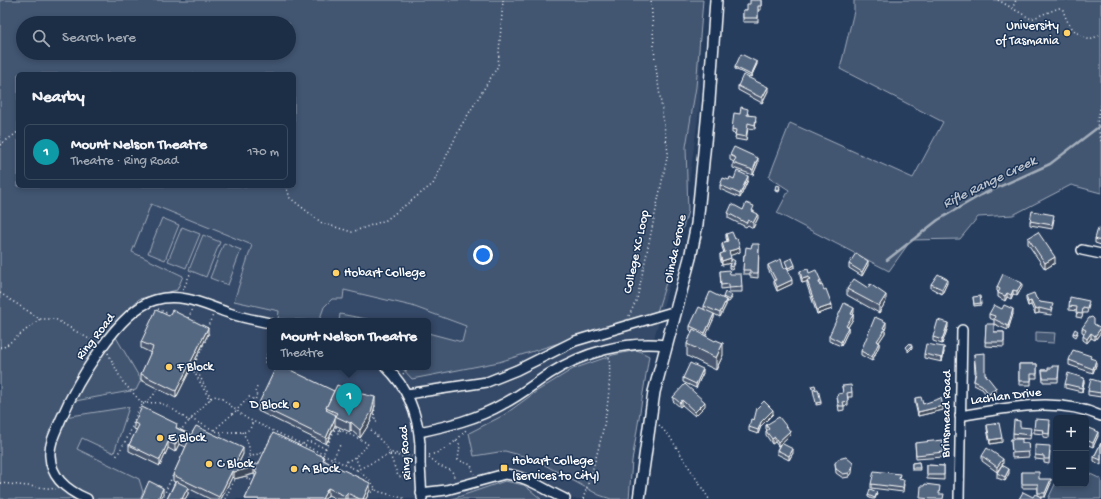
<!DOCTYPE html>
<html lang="en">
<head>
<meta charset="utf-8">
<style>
  :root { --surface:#1c2e46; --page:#293a51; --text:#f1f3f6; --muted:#a0a8b3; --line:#3a4a5f; --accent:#ffd166 }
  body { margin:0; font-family:"Gochi Hand",sans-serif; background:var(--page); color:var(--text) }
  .controls { position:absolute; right:12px; bottom:12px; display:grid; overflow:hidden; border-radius:6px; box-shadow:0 2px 6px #0003 }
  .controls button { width:36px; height:36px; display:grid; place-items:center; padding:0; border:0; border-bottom:1px solid var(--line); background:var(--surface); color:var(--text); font:20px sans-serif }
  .you { position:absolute; left:483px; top:255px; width:14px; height:14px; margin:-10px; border:3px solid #fff; border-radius:50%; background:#1a73e8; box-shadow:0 0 0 6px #1a73e833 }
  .badge { display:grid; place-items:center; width:26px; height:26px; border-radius:50%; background:var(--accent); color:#fff; font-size:13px; font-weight:700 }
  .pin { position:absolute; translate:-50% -33px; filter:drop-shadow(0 1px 2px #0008) }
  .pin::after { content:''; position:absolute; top:21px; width:14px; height:12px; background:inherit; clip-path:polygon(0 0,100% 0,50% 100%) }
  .popup { position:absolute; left:267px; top:318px; width:164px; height:52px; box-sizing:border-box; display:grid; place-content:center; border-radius:6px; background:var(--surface); filter:drop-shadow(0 1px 3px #0005); font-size:13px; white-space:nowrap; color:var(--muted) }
  .popup b { font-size:15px; color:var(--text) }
  .popup::after { content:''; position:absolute; left:50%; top:100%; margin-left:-8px; border:8px solid transparent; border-top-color:var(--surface) }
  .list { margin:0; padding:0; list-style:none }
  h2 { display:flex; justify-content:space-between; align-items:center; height:52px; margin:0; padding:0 16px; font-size:17px }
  h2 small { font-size:13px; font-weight:400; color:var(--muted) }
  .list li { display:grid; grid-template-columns:26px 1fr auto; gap:12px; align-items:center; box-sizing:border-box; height:56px; margin:0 8px 8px; padding:0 8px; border:1px solid var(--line); border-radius:6px }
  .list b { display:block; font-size:15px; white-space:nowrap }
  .list p { margin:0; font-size:13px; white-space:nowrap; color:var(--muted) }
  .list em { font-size:13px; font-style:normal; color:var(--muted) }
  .icon { flex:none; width:22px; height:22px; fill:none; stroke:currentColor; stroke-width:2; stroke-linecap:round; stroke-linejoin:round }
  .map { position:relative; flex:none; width:1101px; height:499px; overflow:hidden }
  .search { position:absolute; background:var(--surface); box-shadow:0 2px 6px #0003; left:16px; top:16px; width:280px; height:44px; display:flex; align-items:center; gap:10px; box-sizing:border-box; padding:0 14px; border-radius:22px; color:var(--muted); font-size:15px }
  .panel { position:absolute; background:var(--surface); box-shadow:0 2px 6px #0003; left:16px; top:72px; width:280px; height:116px; border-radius:6px }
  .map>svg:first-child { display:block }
  .built { fill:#344a68; fill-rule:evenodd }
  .green { fill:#425672; stroke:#a0aab8; fill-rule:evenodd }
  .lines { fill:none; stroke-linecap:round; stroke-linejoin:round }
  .stream { stroke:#a4aebb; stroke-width:2.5 }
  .minor-casing { stroke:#fff; stroke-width:12 }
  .major-casing { stroke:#fff; stroke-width:14 }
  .path { stroke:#fff; stroke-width:1.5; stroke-dasharray:1 3; stroke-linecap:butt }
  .minor { stroke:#1d3557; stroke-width:9 }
  .major { stroke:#1d3557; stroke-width:11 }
  .minor-bridge-casing { stroke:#fff; stroke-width:12; stroke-linecap:butt }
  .path-bridge { stroke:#fff; stroke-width:1.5; stroke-dasharray:1 3; stroke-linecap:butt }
  .minor-bridge { stroke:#1d3557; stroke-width:9 }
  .wall { fill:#49596f; stroke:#fff }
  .shaded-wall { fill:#3c485a; stroke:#fff }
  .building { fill:#556781; stroke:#fff }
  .poi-dot { fill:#ffd166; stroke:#1d3557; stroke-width:1.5 }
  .labels { text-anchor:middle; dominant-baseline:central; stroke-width:3; stroke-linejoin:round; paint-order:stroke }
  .poi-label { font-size:13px; fill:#fff; stroke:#1d3557; text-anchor:start }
  .street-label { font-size:13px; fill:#fff; stroke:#1d3557 }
  .water-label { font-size:14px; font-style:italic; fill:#bbc2cc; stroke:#1d3557 }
</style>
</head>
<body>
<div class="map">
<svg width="1101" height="499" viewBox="0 0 1101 499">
  <rect width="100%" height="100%" fill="#263d5e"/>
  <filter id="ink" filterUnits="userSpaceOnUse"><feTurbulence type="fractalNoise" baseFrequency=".025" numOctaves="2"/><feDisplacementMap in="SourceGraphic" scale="8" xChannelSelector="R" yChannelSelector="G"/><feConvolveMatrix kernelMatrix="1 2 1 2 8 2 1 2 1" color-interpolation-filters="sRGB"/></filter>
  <g filter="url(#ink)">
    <!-- built -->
    <path class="built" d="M0 0H700V102L681 243 649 356 632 461 629 499H0ZM23 23H289V53H23ZM18 74H294V186H18ZM270 321H428V367H270Z"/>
    <!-- green -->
    <g class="green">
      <path d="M0 0H703L696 87 686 147 688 211 657 312 499 362 412 379 401 367H428V333L462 342 466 326 412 306 344 290 343 299H332L324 307 319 321 278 319 279 311 234 301 252 245 151 204 132 252 183 276 177 290 139 299 110 327 141 380 136 390 64 403 58 418 129 407 114 453 82 438 77 449 139 479 143 492 140 499H0ZM23 23H289V53H23ZM18 74H294V186H18Z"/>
      <polygon points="854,0 1101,0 1101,193 1071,185 1013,215 978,217 960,239 911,240 889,271 777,213 789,190 769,177 790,123 913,178 943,122 840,69 854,11"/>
      <polygon points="162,218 179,225 165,260 148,253"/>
      <polygon points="182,227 200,234 186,268 168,261"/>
      <polygon points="203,235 220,242 206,277 189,270"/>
      <polygon points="224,243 241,250 228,285 210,278"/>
      <polygon points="340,314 377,321 339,321"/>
      <polygon points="1036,332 1055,333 1054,343 1036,342"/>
      <polygon points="637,350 649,356 632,461 629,499 611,499 599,495 534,459 505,451 474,456 469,433 504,415 537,391 573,369 613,355"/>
      <polygon points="1086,472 1101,479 1101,499 1048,499 1056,482 1056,484 1086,484"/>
      <polygon points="505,481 524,485 541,499 452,499"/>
    </g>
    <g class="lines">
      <!-- stream -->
      <polyline class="stream" points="887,260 938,220 981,195 1050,164 1101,125"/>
      <!-- minor casing -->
      <g class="minor-casing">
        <g id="minor">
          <polyline points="1082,250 1101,254"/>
          <path d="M386 367C407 387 418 415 420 444"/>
          <polyline points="407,394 487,382 517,370 575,341 676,311"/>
          <path d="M960 416C1007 408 1056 396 1101 416"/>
          <path d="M419 432C448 426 477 419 503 404 519 396 534 384 549 374 582 353 626 340 666 345"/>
          <polyline points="420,465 422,498"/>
          <path d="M421 493 446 490 505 474C527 476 545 490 565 499"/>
          <path d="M87 499C68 491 51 478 50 456 49 443 56 431 61 419 76 384 118 310 155 300 181 292 205 305 229 313 242 318 256 320 270 323"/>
          <polyline points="959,499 962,330"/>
        </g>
      </g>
      <!-- major casing -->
      <g class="major-casing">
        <polyline id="major" points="639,499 654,392 690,258 697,224 709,101 716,0"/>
      </g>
      <!-- path -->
      <g class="path">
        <path d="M998 0 1031 19 1059 8 1063 10C1068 26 1074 33 1090 40L1101 34"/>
        <polyline points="1012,9 1016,0"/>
        <polyline points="1101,105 1097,123 1101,141"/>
        <polyline points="0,145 18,132"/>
        <polyline points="286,186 290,198 322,223 352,232 386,220 433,184 461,126 498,66 503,0"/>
        <polyline points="183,290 190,274"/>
        <polyline points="0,293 40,319 55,319 96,343"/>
        <polyline points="158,309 171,315"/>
        <polyline points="629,316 637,299 668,153 655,61 651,0"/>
        <polyline points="188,318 193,309"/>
        <polyline points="418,321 418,319"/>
        <polyline points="207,328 213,315"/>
        <polyline points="0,347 4,347 40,319"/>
        <polyline points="108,353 122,381 143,404 138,410 129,435 116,457"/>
        <polyline points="268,365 265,363 270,340"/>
        <polyline points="192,368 210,400"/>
        <polyline points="403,374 409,367"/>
        <polyline points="211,398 216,396 221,398 246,418 357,470 392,453 412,456"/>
        <polyline points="145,403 153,396 156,391"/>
        <path d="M143 404C164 399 172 409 189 421L180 431"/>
        <polyline points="373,404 375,404 374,416 377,423"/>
        <polyline points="191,419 218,432 245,432 250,429 253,421"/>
        <polyline points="189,421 211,398 196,369 193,367 209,333 206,331"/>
        <polyline points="659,425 670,437 709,499"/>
        <polyline points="214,430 236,411 249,397 255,400 257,396 255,392 257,387"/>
        <polyline points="371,430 387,447 398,476 408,479"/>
        <path d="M242 432C250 443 252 454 245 466"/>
        <polyline points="191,436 194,429 195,430"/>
        <polyline points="217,437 221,435 222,432"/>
        <polyline points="456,441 460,445 458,460 471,465 474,474"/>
        <polyline points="303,444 308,441 325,448 335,427 367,443 368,445 355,457 344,463"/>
        <polyline points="390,454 411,459"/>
        <path d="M429 455C444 452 457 441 466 430"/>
        <polyline points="249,457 264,452 273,433"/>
        <polyline points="355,457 360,468"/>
        <polyline points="429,457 440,466 452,471 455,479"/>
        <polyline points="330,464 340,445"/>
        <polyline points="357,470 370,480 377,491 406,499"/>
        <polyline points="243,476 251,480"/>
        <polyline points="0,483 56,489"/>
        <polyline points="368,495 375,489"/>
        <polyline points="162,499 173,475"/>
        <polyline points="225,499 236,477"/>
        <polyline points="330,499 331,497"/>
        <path d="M583 499C598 454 613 405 609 356"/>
      </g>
      <!-- minor -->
      <use href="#minor" class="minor"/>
      <!-- major -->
      <use href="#major" class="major"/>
      <!-- minor-bridge casing -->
      <g class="minor-bridge-casing">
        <polyline id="minor-bridge" points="420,444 420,465"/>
      </g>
      <!-- path-bridge -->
      <g class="path-bridge">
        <polyline points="340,426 337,433 339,433 341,429"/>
        <polyline points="322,456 337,425 339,426"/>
      </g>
      <!-- minor-bridge -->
      <use href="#minor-bridge" class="minor-bridge"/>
    </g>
    <!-- wall -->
    <g class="wall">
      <polygon points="761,0 761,10 758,10 758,22 743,22 743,10 747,10"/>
      <polygon points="757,64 751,77 735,69 735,67"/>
      <polygon points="738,86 768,91 762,103 738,90"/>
      <polygon points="748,113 748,115 756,120 755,129 748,128 746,141 735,139 736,134 732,133 732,129"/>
      <polygon points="730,155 758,163 753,175 733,168 733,163 734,162 730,160"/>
      <polygon points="734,179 748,180 740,198 720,189 720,185"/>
      <polygon points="780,188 779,192 775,191 775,189"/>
      <polygon points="743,210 754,211 754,212 758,218 753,228 748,225 746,227 728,218 728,213"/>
      <polygon points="1054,219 1052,229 1030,225 1030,221"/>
      <polygon points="1101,229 1101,245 1095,243 1095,239"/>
      <polygon points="726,234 735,239 740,252 730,255 731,262 735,263 732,270 729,268 729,266 730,263 722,265 720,258 720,254 724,253 722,247 722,243 727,241 726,238"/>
      <polygon points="1028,238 1055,263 1045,269 1028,244"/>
      <polygon points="751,248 759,248 758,278 750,277 750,274 743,274 744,255 745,255"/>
      <polygon points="849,264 868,265 862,276 849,268"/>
      <polygon points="768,265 784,269 792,284 777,291 774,284 774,281 768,269"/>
      <polygon points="720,271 730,274 742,287 742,292 729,292 729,288 721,289"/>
      <polygon points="800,271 809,273 821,285 820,285 832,309 817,314 807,285 807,281 802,283 800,276"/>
      <polygon points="947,283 942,294 931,288 931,284"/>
      <polygon points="997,287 1022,287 1017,296 1013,294 1011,299 1007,297 1005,301 998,297 998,292 997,291"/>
      <polygon points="868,288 886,301 879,313 847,295 847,289"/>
      <polygon points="1026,296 1036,298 1040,302 1053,308 1051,315 1039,313 1035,314 1031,305 1028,306 1026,300"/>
      <polygon points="723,297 732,298 729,302 726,301 726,305 720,317 714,314 714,318 705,336 723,355 716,370 687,356 687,344 692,332 690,330 690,326 704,310 704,306 723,299"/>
      <polygon points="973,297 981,303 981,305 974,306"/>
      <polygon points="1089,305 1087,313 1083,313 1082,318 1076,317 1077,311 1069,310 1069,306"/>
      <polygon points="854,312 853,314 853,319 848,327 848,331 841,346 829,341 829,336"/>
      <polygon points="989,314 1013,314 1008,330 994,324 994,320 989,318"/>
      <polygon points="169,316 208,334 176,398 141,380 141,374 151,353 141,348 141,342"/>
      <polygon points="986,324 994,332 1004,332 1004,347 985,346"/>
      <polygon points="1094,324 1101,332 1095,340 1091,338 1087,343 1083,340 1083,336 1084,333 1082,332 1082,328"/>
      <polygon points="886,327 885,329 885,333 879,342 879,346 872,361 861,355 861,351"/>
      <polygon points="948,327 942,344 933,341 933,337"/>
      <polygon points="1073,333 1078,333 1076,337 1073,335"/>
      <polygon points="944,352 942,362 924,358 924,354"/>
      <polygon points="974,354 985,374 996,392 989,398 982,389 974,385 974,381 975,373"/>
      <polygon points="1091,358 1096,365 1093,373 1069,365 1069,360"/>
      <polygon points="1019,364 1037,364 1037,378 1031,378 1031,385 1019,385"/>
      <polygon points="1059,366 1058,382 1043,382 1042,370 1048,370"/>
      <polygon points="703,373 696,388 683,382 683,378"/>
      <polygon points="1084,382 1082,392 1065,388 1065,384"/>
      <polygon points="1101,382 1101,397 1088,395 1088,391"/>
      <polygon points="842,386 852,392 852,397 848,397 848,405 844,406 844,410 839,411 837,397 843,393"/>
      <polygon points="334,391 352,395 375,405 371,421 360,438 351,430 350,432 335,425 326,444 258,411 258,405"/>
      <polygon points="673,397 705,406 695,416 682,405 680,407 673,401"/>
      <polygon points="915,398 923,404 943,410 918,416 915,403"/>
      <polygon points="773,414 761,426 758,434 749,431 749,427 754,420"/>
      <polygon points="134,423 177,428 191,435 243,454 237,467 324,460 370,490 366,499 337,499 328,495 325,499 245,499 255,478 255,474 254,474 234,479 232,477 221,499 210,499 188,488 188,494 185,499 167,499 175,482 173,481 173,475 186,447 179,444 175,452 168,448 160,466 129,451 129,445 137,430 134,429"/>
      <polygon points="1050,424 1049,438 1043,437 1043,434 1034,433 1034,429"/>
      <polygon points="766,425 790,435 781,443 793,453 789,460 777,454 777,450 780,444 778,446 775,442 772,444 766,435 766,431 767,430 766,429"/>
      <polygon points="987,425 1002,442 990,444 987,429"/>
      <polygon points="1086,427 1098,436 1093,447 1086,444"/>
      <polygon points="1031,432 1030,439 1013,438 1013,433"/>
      <polygon points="1011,439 1022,443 1028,443 1029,457 1012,458"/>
      <polygon points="915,443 944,452 944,457 916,459"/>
      <polygon points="1101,443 1101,465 1094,461 1094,457"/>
      <polygon points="1050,451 1049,464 1044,463 1044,460 1035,459 1035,455"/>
      <polygon points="982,456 1003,463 1002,465 1009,473 1005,481 997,478 997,473 1001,466 997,472 982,461"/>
      <polygon points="919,462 920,470 912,470 912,463"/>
      <polygon points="835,463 852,473 849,477 843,478 836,473"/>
      <polygon points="927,465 944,466 944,480 927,479"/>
      <polygon points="1022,472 1039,479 1051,483 1045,497 1041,497 1041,499 1038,495 1038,488 1022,488"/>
      <polygon points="871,484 904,484 903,492 871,488"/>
      <polygon points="877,494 875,499 872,499 868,497 868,495"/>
    </g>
    <!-- shaded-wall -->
    <g class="shaded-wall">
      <polygon points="757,62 757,64 751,77 751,75"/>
      <polygon points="768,87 768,91 762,103 762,98"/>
      <polygon points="758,158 758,163 753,175 753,170"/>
      <polygon points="748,176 748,180 740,198 740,194"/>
      <polygon points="758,214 758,218 753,228 753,223"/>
      <polygon points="740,248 740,252 729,256 729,251"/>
      <polygon points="1055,257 1055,263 1045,269 1045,263"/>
      <polygon points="731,258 731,263 722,265 722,261"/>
      <polygon points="868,261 868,265 862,276 862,272"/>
      <polygon points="795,265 795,267 788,270 788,268"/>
      <polygon points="809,277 809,281 802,283 802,279"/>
      <polygon points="947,279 947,283 942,294 942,289"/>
      <polygon points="792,280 792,284 777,291 777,287"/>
      <polygon points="821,281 821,285 819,286 819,282"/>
      <polygon points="1022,283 1022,287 1017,296 1017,291"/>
      <polygon points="1013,290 1013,294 1011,299 1011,295"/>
      <polygon points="1007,293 1007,297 1005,301 1005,296"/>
      <polygon points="886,295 886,301 879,313 879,306"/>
      <polygon points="726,300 726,305 720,317 720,313"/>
      <polygon points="1031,301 1031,305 1028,306 1028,302"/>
      <polygon points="832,305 832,309 817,314 817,310"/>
      <polygon points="854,308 854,312 852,317 853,315 853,319 848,327 848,331 841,346 841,342 846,326"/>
      <polygon points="1039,308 1039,313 1035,314 1035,310"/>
      <polygon points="1013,309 1013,314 1008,330 1008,326"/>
      <polygon points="714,314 714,318 705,338 705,333"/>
      <polygon points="886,322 886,327 883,332 885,329 885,333 879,342 879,346 872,361 872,357 877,341"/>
      <polygon points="948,323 948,327 942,344 942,340"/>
      <polygon points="208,328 208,334 176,398 176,391"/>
      <polygon points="1101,328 1101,332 1095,340 1095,336"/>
      <polygon points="1091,333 1091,338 1087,343 1087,339"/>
      <polygon points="723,343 723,355 716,370 716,358"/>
      <polygon points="912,346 912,348 908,352 908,350"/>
      <polygon points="944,347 944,352 942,362 942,358"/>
      <polygon points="1096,360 1096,365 1093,373 1093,369"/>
      <polygon points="703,369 703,373 696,388 696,384"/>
      <polygon points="1084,378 1084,382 1082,392 1082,388"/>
      <polygon points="996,388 996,392 989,398 989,394"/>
      <polygon points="375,397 375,405 371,421 360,438 360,430"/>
      <polygon points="682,400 682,405 680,407 680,403"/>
      <polygon points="705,402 705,406 695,416 695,412"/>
      <polygon points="821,402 821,404 816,405 816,403"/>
      <polygon points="943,406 943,410 918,416 918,412"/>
      <polygon points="773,410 773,414 761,426 758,434 758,430 761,422"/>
      <polygon points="335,418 335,425 326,444 326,438"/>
      <polygon points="351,422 351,430 350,432 350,423"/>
      <polygon points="790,431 790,435 778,446 778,442"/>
      <polygon points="1098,432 1098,436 1093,447 1093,443"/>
      <polygon points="775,437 775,442 772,444 772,439"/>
      <polygon points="179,438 179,444 175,452 175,445"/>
      <polygon points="1002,438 1002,442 990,444 990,440"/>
      <polygon points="168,442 168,448 160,466 160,460"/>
      <polygon points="243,448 243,454 234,472 233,467"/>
      <polygon points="793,449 793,453 789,460 789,456"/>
      <polygon points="1003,459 1003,463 997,472 997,467"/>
      <polygon points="853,463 852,473 849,477 849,473"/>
      <polygon points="254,467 254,474 234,479 234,472"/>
      <polygon points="1009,469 1009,473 1005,481 1005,477"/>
      <polygon points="232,471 232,477 221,499 219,499 219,497"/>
      <polygon points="1051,479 1051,483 1045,497 1045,493"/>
      <polygon points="370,483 370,490 366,499 363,499"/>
      <polygon points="188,487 188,494 185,499 182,499"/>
      <polygon points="163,488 163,494 161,499 158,499"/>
      <polygon points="328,488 328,495 325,499 322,499"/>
      <polygon points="347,493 347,499 345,499 345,496"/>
    </g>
    <!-- building -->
    <g class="building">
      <polygon points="750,0 761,0 761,6 758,6 758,18 743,18 743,10 747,10 747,4 750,4"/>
      <polygon points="741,54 757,62 751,75 735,67"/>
      <polygon points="743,75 768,87 762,98 738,86"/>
      <polygon points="741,107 748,109 747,115 756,116 755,125 748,123 746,137 735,135 736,130 732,129 734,113 740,114"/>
      <polygon points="734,147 758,158 753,170 733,163 736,158 730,155"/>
      <polygon points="737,171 748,176 740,194 720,185 723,178 729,180 730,177 734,179"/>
      <polygon points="776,185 780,186 779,190 775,189"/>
      <polygon points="746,203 754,206 752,211 758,214 753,223 748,220 746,223 728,213 732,204 743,210"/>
      <polygon points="1032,211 1054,215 1052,225 1030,221"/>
      <polygon points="1098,228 1101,229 1101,241 1095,239"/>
      <polygon points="732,232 735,239 737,238 740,248 729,251 731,258 722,261 720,254 725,252 722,243 728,241 726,234"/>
      <polygon points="1038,232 1055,257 1045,263 1028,238"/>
      <polygon points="752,244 759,244 758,273 750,273 750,270 743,270 744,255 745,255 746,247 751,248"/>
      <polygon points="856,253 868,261 862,272 849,264"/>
      <polygon points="792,258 795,265 788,268 785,261"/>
      <polygon points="732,259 735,261 732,267 729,266"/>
      <polygon points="781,259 784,269 787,267 792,280 777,287 774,280 776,280 768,265"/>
      <polygon points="808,269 809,273 816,270 821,281 819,282 820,286 822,285 824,290 826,289 832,305 817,310 807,280 810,280 809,277 802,279 800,271"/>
      <polygon points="729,270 730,274 741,274 742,287 729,288 729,284 721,285 720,271"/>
      <polygon points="938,274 947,279 942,289 931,284"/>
      <polygon points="1003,274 1022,283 1017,291 1013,290 1011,295 1007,293 1005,296 998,293 1000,289 997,287"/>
      <polygon points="854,279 868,288 870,284 886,295 879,306 847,289"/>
      <polygon points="710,292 726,300 720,313 704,306"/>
      <polygon points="725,292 732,296 729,300 723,297"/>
      <polygon points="1034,293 1036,298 1040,302 1053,304 1051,311 1039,308 1035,310 1031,301 1028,302 1026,296"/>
      <polygon points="980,296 981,303 974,304 973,297"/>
      <polygon points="1070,297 1089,301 1087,309 1083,308 1082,314 1076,313 1077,307 1069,306"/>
      <polygon points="844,303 854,308 851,314 853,315 846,326 848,327 841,342 829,336"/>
      <polygon points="994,305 1002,309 1004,305 1013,309 1008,326 994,319 995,316 989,314"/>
      <polygon points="699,307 714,314 705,333 690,326"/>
      <polygon points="156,310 169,316 172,310 208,328 176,391 141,374 153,347 141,342"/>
      <polygon points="875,317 886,322 883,328 885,329 877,341 879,342 872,357 861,351"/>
      <polygon points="1092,317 1094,319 1094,324 1101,328 1095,336 1091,333 1087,339 1083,336 1086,330 1082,328 1089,318"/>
      <polygon points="938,320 948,323 942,340 933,337"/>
      <polygon points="986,324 994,324 994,332 1004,332 1004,342 985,342"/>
      <polygon points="693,329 715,341 716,340 723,343 716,358 687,344"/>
      <polygon points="1075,329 1078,331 1076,334 1073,333"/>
      <polygon points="910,343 912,346 908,350 906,347"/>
      <polygon points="926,344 944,347 942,358 924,354"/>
      <polygon points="1073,350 1091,356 1090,358 1096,360 1093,369 1069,360"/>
      <polygon points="985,353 985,374 996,388 989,394 982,385 974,381 976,372 974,354"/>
      <polygon points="690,363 703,369 696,384 683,378"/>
      <polygon points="1019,364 1037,364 1037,374 1031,374 1031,381 1019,381"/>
      <polygon points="1052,366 1059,366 1058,378 1043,378 1042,370 1048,370 1048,368 1052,368"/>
      <polygon points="276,367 284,367 334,391 326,408 327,409 326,410 336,415 335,418 326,438 258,405"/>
      <polygon points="1068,373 1084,378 1082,388 1065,384"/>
      <polygon points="1091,379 1101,382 1101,393 1088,391"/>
      <polygon points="685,384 705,402 695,412 682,400 680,403 673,397"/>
      <polygon points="337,385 351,391 352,395 357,396 358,393 375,397 371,413 360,430 351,422 350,423 335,416 337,413 326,408"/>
      <polygon points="815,385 816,388 812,389 811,386"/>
      <polygon points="851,385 852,392 847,393 848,401 843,402 844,406 839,406 837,397 838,394 843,393 842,386"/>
      <polygon points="818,389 821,402 816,403 813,390"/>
      <polygon points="921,397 923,404 941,398 943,406 918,412 915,398"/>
      <polygon points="764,401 773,410 761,422 758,430 749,427 751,419 754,420 757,408"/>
      <polygon points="142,407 177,424 176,428 191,435 196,426 243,448 233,467 256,464 258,465 273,433 324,457 323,460 370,483 363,499 360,499 347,493 345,496 328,488 322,499 245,499 257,473 255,472 257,469 254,467 234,472 232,471 219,497 173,475 188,442 179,438 175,445 168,442 160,460 129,445 139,425 134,423"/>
      <polygon points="779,417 790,431 778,442 775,437 772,439 766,431 769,429 766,425"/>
      <polygon points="1035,419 1050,420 1049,434 1043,433 1044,430 1034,429"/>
      <polygon points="1014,420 1020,421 1020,427 1031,428 1030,435 1013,433"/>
      <polygon points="999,423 1002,438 990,440 987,425"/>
      <polygon points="1086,427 1098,432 1093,443 1086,440"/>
      <polygon points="1011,439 1022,439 1022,443 1028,443 1029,452 1012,453"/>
      <polygon points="942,440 944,452 916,455 915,443"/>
      <polygon points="781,443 793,449 789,456 777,450"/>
      <polygon points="1101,443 1101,460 1094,457"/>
      <polygon points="1035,445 1050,446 1049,459 1044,459 1044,456 1035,455"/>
      <polygon points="987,448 1003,459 997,467 982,456"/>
      <polygon points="846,457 853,463 852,469 849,473 843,474 836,469 835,463 838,459"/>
      <polygon points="919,462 920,468 912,468 912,463"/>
      <polygon points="927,465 944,466 944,475 927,475"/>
      <polygon points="1002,465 1009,469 1005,477 997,473"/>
      <polygon points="874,471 900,474 899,479 904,480 903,488 871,484"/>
      <polygon points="1022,472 1039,472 1039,479 1051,479 1045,493 1038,493 1038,484 1022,484"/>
      <polygon points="149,481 163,488 158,499 141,499"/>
      <polygon points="176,481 188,487 182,499 167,499"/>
      <polygon points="925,484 940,486 939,494 944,494 943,499 931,499 920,498 921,486 924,486"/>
      <polygon points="870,489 877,492 875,498 868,495"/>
      <polygon points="1023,492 1033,497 1035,494 1041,497 1040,499 1019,499"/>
    </g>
  </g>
  <!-- markers -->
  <g class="poi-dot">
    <circle cx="1067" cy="33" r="4"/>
    <circle cx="336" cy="273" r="4"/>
    <circle cx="169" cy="367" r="4"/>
    <circle cx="296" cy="405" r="4"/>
    <circle cx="160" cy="438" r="4"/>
    <circle cx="209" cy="464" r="4"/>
    <rect x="500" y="464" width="8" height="8" rx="2"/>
    <circle cx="294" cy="469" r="4"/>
  </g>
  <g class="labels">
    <!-- poi labels -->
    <g class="poi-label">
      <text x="1059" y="26" text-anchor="end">University<tspan x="1059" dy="15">of Tasmania</tspan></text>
      <text x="344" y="273">Hobart College</text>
      <text x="177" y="367">F Block</text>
      <text x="288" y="405" text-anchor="end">D Block</text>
      <text x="168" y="438">E Block</text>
      <text x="512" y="461">Hobart College<tspan x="512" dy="15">(services to City)</tspan></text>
      <text x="217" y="464">C Block</text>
      <text x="302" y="469">A Block</text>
    </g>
    <!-- street labels -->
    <g class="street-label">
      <text transform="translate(676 249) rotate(-78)">Olinda Grove</text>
      <text transform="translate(637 252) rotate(-78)">College XC Loop</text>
      <text transform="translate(96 337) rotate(-52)">Ring Road</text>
      <text transform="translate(1006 397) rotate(-7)">Lachlan Drive</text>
      <text transform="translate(947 414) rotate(-89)">Brinsmead Road</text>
      <text transform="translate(406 453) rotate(-94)">Ring Road</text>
    </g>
    <!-- water labels -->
    <g class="water-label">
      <text transform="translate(990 183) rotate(-26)">Rifle Range Creek</text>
    </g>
  </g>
</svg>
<div class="controls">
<button>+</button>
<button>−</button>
</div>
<div class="you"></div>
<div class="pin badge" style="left:349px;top:416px;background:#0f9aa8">1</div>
<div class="popup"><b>Mount Nelson Theatre</b>Theatre</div>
<div class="search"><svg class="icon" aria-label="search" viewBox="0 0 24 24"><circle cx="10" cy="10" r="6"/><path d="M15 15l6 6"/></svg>Search here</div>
<section class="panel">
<h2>Nearby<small></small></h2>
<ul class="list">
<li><span class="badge" style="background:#0f9aa8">1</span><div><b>Mount Nelson Theatre</b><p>Theatre · Ring Road</p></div><em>170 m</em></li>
</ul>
</section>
</div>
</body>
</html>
